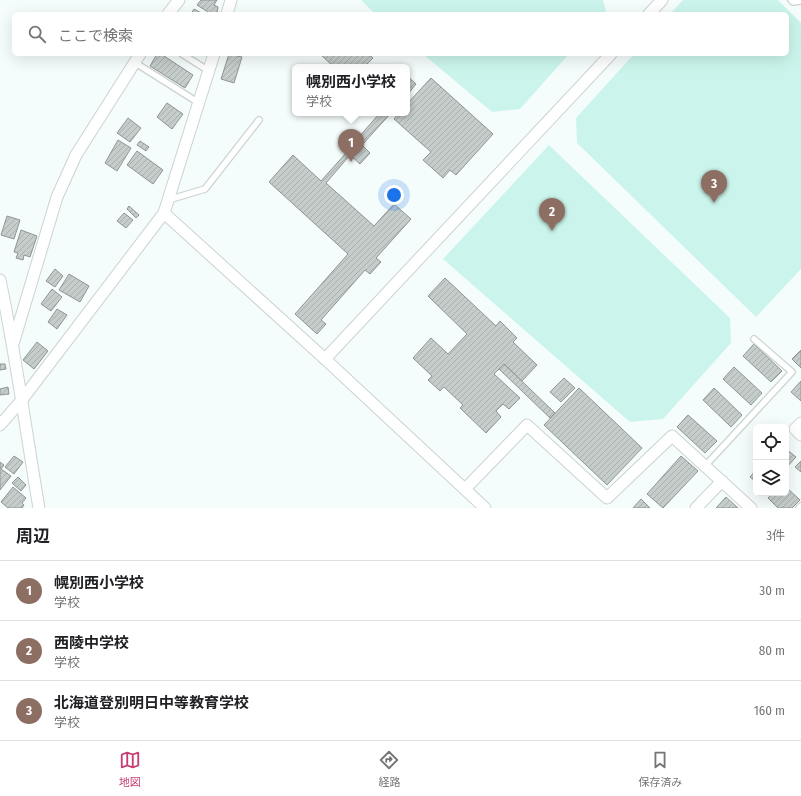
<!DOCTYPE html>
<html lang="ja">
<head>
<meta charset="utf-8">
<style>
  :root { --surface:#fff; --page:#f6f6f6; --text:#202124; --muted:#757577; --line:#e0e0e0; --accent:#c73d73 }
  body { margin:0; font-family:"Fira Sans Condensed","Noto Sans JP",sans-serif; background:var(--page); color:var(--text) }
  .controls { position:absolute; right:12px; bottom:12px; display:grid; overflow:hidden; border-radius:6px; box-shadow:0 4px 16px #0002 }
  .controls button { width:36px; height:36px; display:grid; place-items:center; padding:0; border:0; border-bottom:1px solid var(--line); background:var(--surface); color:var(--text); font:20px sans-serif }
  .you { position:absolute; left:394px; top:195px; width:14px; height:14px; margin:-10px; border:3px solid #fff; border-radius:50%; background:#1a73e8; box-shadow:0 0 0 6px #1a73e833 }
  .badge { display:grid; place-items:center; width:26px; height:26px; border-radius:50%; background:var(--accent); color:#fff; font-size:13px; font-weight:700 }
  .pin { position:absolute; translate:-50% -33px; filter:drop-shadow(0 1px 2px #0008) }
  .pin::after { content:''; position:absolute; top:21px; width:14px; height:12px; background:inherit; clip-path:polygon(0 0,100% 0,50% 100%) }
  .popup { position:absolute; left:292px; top:64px; width:118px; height:52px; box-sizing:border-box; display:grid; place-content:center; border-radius:6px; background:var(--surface); filter:drop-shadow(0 1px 3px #0005); font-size:13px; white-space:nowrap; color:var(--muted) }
  .popup b { font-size:15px; color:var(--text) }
  .popup::after { content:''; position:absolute; left:50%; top:100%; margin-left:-8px; border:8px solid transparent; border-top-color:var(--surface) }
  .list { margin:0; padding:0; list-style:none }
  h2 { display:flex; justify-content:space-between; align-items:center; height:52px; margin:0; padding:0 16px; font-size:17px }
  h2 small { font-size:13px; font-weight:400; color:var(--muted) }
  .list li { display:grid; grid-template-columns:26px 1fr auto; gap:12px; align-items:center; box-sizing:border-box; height:60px; padding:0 16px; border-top:1px solid var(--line) }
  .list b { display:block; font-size:15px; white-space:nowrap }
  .list p { margin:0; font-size:13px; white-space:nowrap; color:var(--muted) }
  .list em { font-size:13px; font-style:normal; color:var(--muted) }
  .icon { flex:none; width:22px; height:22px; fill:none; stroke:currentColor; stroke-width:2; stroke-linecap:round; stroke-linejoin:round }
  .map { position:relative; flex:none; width:801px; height:508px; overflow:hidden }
  .search { position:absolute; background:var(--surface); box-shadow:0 4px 16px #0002; left:12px; right:12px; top:12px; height:44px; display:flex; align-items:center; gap:10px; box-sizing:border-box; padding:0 14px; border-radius:6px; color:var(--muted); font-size:15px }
  .sheet { height:232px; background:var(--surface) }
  nav { display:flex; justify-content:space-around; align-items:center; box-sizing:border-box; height:56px; border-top:1px solid var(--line); background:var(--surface); font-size:11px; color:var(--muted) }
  nav a { display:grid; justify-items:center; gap:2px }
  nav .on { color:var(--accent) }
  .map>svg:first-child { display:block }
  .park { fill:#cbf5ec }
  .building { fill:url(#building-hatch); stroke:#8e9594 }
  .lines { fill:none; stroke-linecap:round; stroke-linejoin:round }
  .lane-casing { stroke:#ccd3d1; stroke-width:8 }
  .street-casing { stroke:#ccd3d1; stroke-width:13 }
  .lane { stroke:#fff; stroke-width:5.5 }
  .street { stroke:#fff; stroke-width:11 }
</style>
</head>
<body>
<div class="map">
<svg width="801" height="508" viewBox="0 0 801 508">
  <defs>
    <pattern id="building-hatch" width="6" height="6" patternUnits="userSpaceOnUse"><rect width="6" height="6" fill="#c5cdcb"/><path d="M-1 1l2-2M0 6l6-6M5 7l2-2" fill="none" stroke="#aab0af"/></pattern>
  </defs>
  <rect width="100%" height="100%" fill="#f5fdfc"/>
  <!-- park -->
  <g class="park">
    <polygon points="361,0 603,0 606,11 604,14 375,14"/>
    <polygon points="683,0 778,0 801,23 801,269 756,317 577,143 576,118 634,54 787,54 787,14 670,14"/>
    <polygon points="423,54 569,54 520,109 492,112"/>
    <polygon points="549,145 730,318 731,343 663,419 630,422 443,259"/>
  </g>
  <!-- building -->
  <g class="building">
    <polygon points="201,0 217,0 214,5 218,7 217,14 211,14 197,5"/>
    <polygon points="194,9 203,14 191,14"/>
    <polygon points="157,54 161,54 193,75 185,88 150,66"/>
    <polygon points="229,54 242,57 234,83 221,79"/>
    <polygon points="320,54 368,54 373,58 367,64 370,67 334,67"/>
    <polygon points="407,76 416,84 407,95"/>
    <polygon points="431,78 493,134 456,175 450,170 443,178 423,160 431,152 394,119 399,113 407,113 407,104"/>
    <polygon points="167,103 183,114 172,129 157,117"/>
    <polygon points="380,113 391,113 362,145 370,153 360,164 350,155 326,183 374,226 394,204 411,219 376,258 381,262 370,274 365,270 321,320 326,324 317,334 295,314 348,254 269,182 293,155 321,181 347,152 342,148 353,136 357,139"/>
    <polygon points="128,118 141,128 130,142 117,133"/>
    <polygon points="118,140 131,148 117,171 105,163"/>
    <polygon points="140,141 149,147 146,151 137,145"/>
    <polygon points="137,151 163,170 153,184 127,165"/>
    <polygon points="129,206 139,215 136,218 127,209"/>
    <polygon points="124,213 133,220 126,228 117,221"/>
    <polygon points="7,216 20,220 14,239 1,235"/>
    <polygon points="21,230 37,236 30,257 24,255 23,260 16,258 18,253 14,252"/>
    <polygon points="55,269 63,276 55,287 46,281"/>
    <polygon points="69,274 89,286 80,302 59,290"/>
    <polygon points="445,278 496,326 500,321 517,338 513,342 537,365 522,381 504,364 494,374 520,398 509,409 503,404 496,411 501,417 486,433 460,408 463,405 444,387 440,391 428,380 432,376 413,358 431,338 448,354 467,334 428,296"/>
    <polygon points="52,289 62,297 51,311 41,304"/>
    <polygon points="57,309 67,315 57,329 48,322"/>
    <polygon points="37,342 48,351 34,369 23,360"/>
    <polygon points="754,344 782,371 771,382 743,356"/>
    <polygon points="801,350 801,368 792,359"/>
    <polygon points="0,364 5,364 6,369 0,370"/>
    <polygon points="504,364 555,413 550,418 499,369"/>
    <polygon points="734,367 762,393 751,405 723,379"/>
    <polygon points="564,378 575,388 561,402 550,392"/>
    <polygon points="801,381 801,401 791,392"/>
    <polygon points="8,387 9,394 0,395 0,389"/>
    <polygon points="579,388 642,448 607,485 544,425"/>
    <polygon points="714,388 742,415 731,427 703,400"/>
    <polygon points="688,415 717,441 705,453 677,427"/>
    <polygon points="786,449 796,457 786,468"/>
    <polygon points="14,456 23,462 14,474 5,467"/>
    <polygon points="681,456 698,471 663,508 647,494"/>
    <polygon points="801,461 801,472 795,467"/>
    <polygon points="0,462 4,465 1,469 11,476 0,490"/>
    <polygon points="756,470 756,482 750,477"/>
    <polygon points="18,477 26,485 21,491 12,483"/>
    <polygon points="13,487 26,498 22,503 24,505 22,508 8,508 1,502"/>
    <polygon points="786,487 800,500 792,508 778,508 768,498 773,493 786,493"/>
    <polygon points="726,497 738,508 716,508"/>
    <polygon points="641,499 650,508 633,508"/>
  </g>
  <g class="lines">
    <!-- lane casing -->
    <g class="lane-casing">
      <g id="lane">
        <polyline points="791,0 793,2 801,1"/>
        <polyline points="182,54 209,71"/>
        <polyline points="134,62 199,103"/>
        <polyline points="168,200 205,189 259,120"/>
        <polyline points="705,466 792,372 754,339"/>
        <polyline points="799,508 801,506"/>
      </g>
    </g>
    <!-- street casing -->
    <g class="street-casing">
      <g id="street">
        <polyline points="168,14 179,0"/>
        <polyline points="227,14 231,0"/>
        <polyline points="649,14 662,0"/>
        <polyline points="164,213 325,359 485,508"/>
        <path d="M0 280C16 355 26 432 39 508"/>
        <polyline points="13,344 57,197 76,155 140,54"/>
        <polyline points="325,359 611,54"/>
        <polyline points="801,423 795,429 801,435"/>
        <polyline points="0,425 21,401 164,213 214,54"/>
        <polyline points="465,489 527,425 607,498 672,436 751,508"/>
        <polyline points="696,508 722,481"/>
      </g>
    </g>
    <!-- lane -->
    <use href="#lane" class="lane"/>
    <!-- street -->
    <use href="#street" class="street"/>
  </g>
</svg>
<div class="controls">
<button><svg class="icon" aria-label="locate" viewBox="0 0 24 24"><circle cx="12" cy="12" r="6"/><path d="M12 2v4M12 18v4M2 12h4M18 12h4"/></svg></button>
<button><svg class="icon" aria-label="layers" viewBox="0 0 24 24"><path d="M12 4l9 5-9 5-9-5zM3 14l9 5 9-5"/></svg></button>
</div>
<div class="you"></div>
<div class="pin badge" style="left:351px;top:162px;background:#8d6e63">1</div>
<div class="popup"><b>幌別西小学校</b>学校</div>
<div class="pin badge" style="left:552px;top:231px;background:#8d6e63">2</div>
<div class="pin badge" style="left:714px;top:203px;background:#8d6e63">3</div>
<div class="search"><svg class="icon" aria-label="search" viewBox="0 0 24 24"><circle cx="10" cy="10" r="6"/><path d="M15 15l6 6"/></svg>ここで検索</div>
</div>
<section class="sheet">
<h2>周辺<small>3件</small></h2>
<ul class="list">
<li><span class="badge" style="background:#8d6e63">1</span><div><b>幌別西小学校</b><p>学校</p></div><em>30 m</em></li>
<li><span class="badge" style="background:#8d6e63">2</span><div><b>西陵中学校</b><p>学校</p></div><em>80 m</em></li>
<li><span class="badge" style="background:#8d6e63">3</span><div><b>北海道登別明日中等教育学校</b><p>学校</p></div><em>160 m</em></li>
</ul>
</section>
<nav>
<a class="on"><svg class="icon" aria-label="map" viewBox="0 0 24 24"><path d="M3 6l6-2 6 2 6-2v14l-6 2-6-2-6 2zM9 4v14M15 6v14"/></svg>地図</a>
<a><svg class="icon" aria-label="directions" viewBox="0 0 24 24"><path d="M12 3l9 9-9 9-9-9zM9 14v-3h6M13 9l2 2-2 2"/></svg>経路</a>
<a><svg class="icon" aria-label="saved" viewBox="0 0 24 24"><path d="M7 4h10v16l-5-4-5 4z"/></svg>保存済み</a>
</nav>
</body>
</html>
